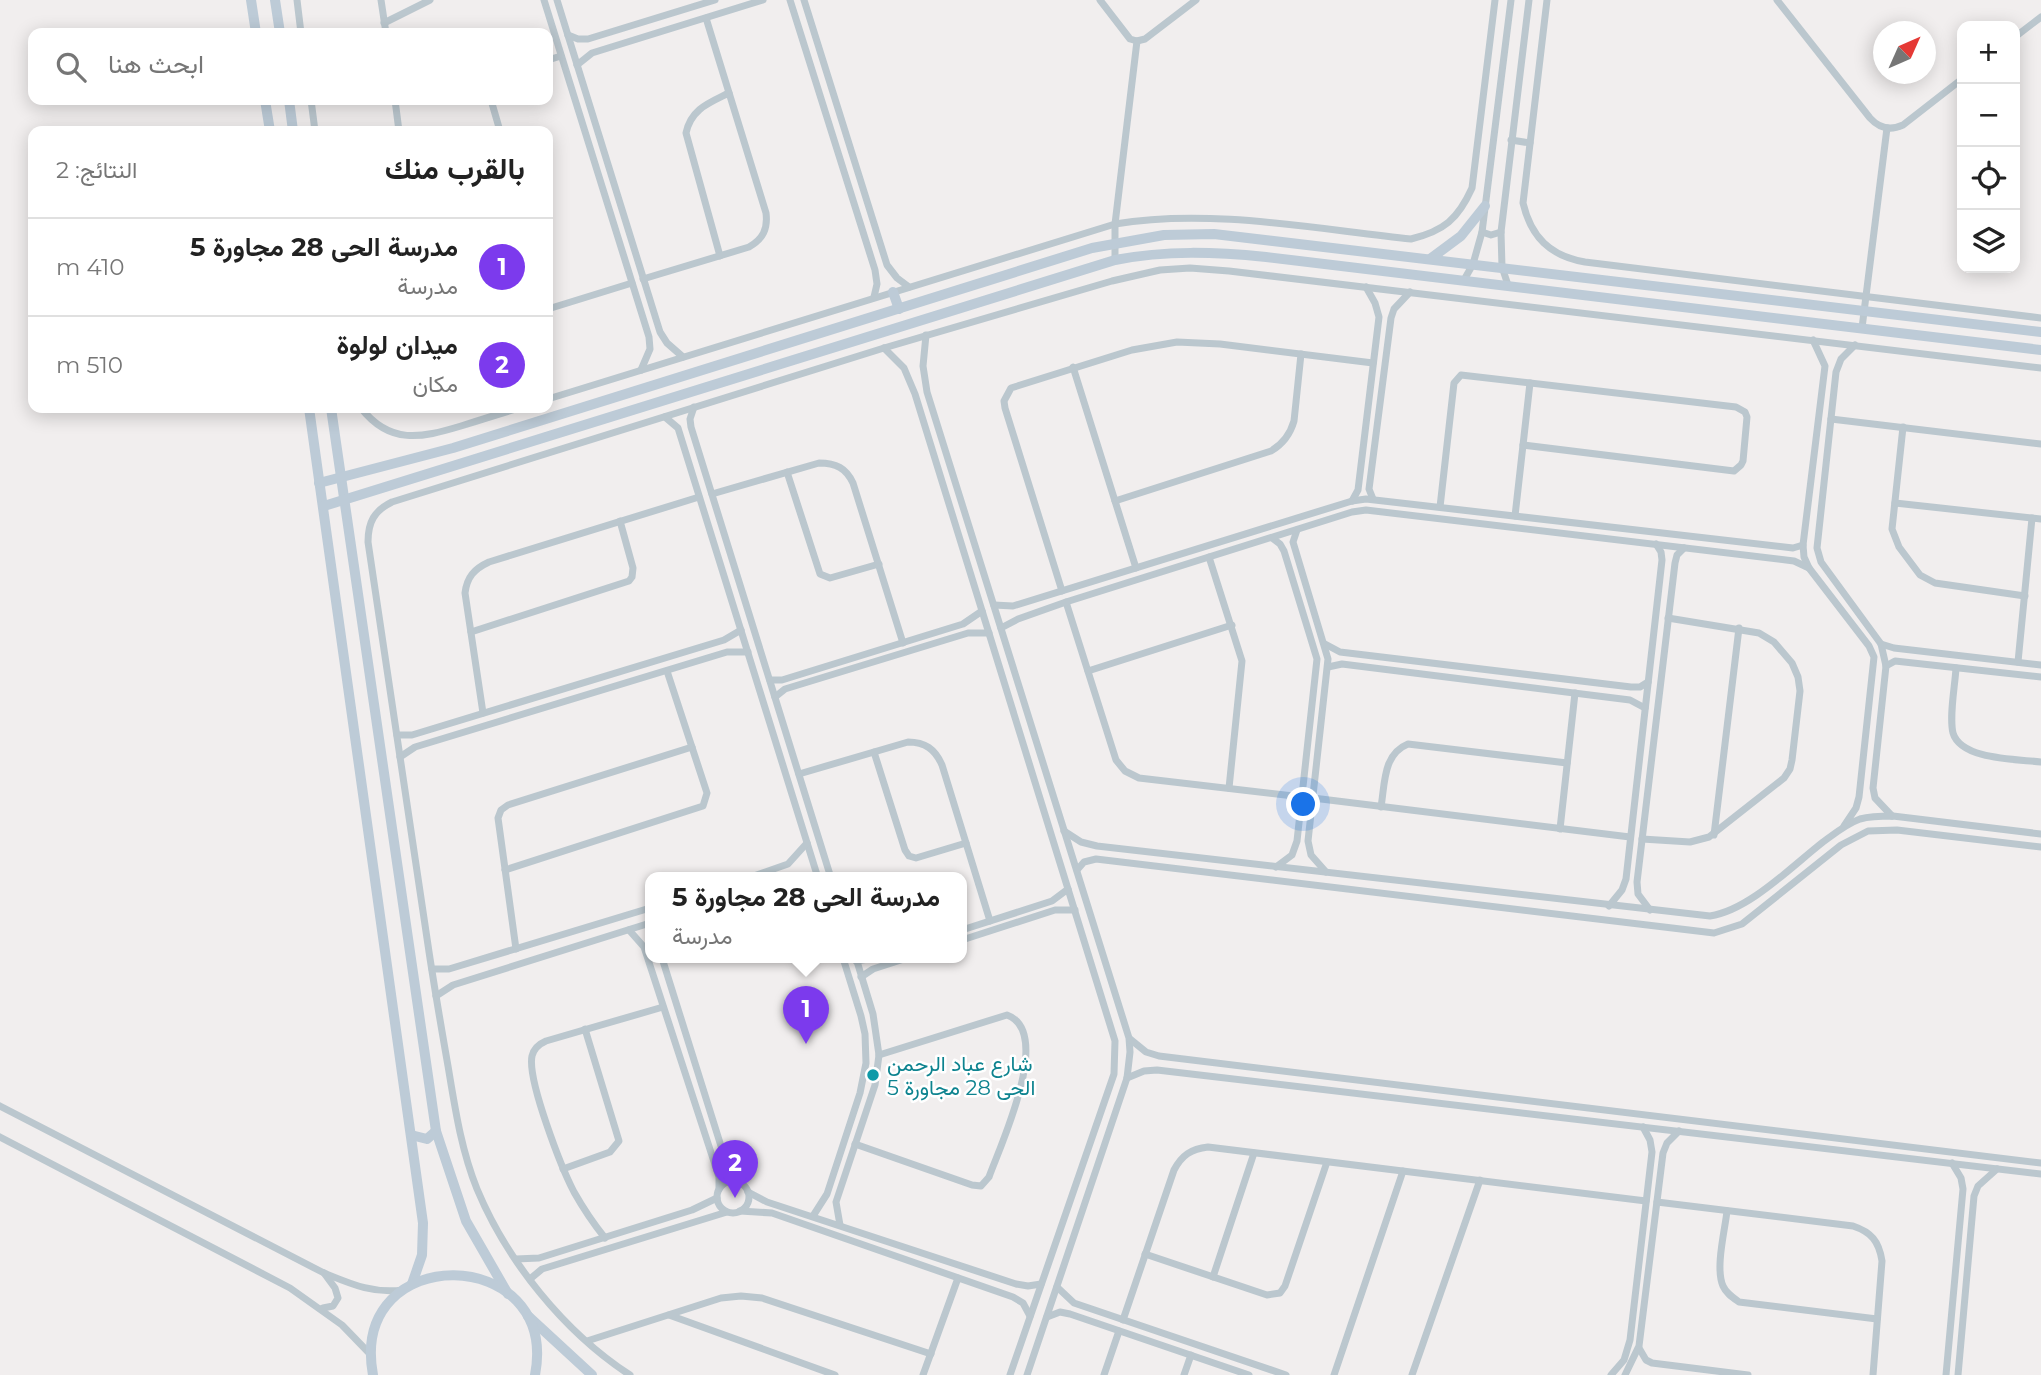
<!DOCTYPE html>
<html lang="ar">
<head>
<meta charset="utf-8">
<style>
  :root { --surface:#fff; --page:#f2f2f2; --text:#222; --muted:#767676; --line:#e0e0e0; --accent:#7c3aed }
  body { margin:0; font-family:Montserrat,Vazirmatn,sans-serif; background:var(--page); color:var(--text); direction:rtl }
  .controls { position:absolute; right:21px; top:21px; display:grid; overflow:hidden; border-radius:14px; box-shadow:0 4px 18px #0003 }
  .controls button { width:63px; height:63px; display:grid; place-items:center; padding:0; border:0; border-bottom:2px solid var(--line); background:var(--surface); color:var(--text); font:35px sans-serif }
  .compass { position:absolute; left:1873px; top:21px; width:63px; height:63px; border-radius:50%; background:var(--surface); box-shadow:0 4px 18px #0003; rotate:45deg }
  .you { position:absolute; left:1304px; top:805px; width:24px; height:24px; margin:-18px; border:5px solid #fff; border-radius:50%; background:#1a73e8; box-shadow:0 0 0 10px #1a73e833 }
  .badge { display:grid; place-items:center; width:46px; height:46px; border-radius:50%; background:var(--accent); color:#fff; font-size:23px; font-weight:700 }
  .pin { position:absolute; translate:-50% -58px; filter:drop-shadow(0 2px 4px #0008) }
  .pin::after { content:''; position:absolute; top:37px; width:24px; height:21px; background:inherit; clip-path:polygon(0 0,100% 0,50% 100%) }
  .popup { position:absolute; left:645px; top:872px; width:322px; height:91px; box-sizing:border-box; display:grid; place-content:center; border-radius:14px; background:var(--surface); filter:drop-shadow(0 2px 5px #0005); font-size:23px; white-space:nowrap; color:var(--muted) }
  .popup b { font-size:26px; color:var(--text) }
  .popup::after { content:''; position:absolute; left:50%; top:100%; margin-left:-14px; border:14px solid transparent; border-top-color:var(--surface) }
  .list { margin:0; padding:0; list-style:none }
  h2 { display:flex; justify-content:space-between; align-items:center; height:91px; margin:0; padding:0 28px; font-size:30px }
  h2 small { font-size:23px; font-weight:400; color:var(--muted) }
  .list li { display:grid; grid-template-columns:46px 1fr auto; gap:21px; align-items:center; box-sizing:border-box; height:98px; padding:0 28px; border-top:2px solid var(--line) }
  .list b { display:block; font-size:26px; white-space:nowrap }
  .list p { margin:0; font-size:23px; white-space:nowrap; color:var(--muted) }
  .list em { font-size:23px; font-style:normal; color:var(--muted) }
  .icon { flex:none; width:38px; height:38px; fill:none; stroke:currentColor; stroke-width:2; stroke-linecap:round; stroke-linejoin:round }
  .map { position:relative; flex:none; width:2041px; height:1375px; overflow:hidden; direction:ltr }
  .search { position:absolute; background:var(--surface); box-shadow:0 4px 18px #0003; left:28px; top:28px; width:525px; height:77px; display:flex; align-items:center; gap:18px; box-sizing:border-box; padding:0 24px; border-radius:14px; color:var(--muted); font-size:26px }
  .panel { position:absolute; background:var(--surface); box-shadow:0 4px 18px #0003; left:28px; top:126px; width:525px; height:287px; border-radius:14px; direction:rtl }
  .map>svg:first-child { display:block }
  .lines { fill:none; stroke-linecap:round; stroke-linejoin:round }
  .street { stroke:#bbc7ce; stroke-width:7 }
  .secondary { stroke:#bdcbd7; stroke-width:10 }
  .culture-dot { fill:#0f9aa8; stroke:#fff; stroke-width:2.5 }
  .labels { text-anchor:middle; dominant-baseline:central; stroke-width:5; stroke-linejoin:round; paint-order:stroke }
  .culture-label { font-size:21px; fill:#0d838f; stroke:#fff; text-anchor:start }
</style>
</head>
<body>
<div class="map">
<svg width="2041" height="1375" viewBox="0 0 2041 1375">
  <rect width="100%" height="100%" fill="#f1eeee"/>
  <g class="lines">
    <!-- street -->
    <g class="street">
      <polyline points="297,0 301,33"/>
      <polyline points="381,0 386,33"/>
      <polyline points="544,0 649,337 650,349 641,370"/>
      <polyline points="557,0 660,332 667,343 683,357"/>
      <polyline points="790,0 875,270 877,284 874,297"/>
      <polyline points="804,0 887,265 897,278 909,287"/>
      <polyline points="1100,0 1130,39 1137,41 1145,39 1196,0"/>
      <path d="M1547 0 1523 203C1531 237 1550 256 1585 262L2041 318"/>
      <path d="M1777 0 1870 118C1879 128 1890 131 1903 125L1962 79"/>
      <polyline points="384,23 430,0"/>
      <polyline points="568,35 578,39 588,39 715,0"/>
      <polyline points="2015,37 2041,17"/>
      <polyline points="548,60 561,56"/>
      <polyline points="577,65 592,53 763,0"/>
      <polyline points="311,100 315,131"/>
      <polyline points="395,100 399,131"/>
      <polyline points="491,100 500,131"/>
      <polyline points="1511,140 1530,143"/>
      <polyline points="1482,232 1491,235 1501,232"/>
      <path d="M720 256 686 133C691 109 709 103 729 93"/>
      <polyline points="1115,260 1115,224 1137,41"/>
      <path d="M643 279 749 247C763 239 768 229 766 213L706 18"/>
      <polyline points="1464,280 1473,264 1482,232 1511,0"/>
      <polyline points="1508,285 1502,267 1501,232 1529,0"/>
      <polyline points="548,309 632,283"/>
      <polyline points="1862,328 1887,128"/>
      <polyline points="926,335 923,366 927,392 1129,1038 1130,1052 1127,1078 1027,1375"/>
      <polyline points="1813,340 1825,366 1803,545 1804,557 1809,568 1869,646 1874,657 1859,797 1856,808 1844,826"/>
      <polyline points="1855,345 1841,359 1836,372 1817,548 1821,562 1881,644 1886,666 1873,788 1875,798 1892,816"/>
      <polyline points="884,348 904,368 915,394 1115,1041 1114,1074 1010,1375"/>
      <polyline points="1073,367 1136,568"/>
      <path d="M548 399 1115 224C1210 208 1315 229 1411 239 1444 231 1458 219 1472 188L1495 0"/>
      <polyline points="694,407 690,419 691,427 831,878"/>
      <path d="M361 408C390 445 421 438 461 426 480 420 499 414 519 408"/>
      <polyline points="665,417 678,428 818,878"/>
      <polyline points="1831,419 2041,444"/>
      <polyline points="1903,427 1892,529 1899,547 1920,575 1935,583 2025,596"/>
      <polyline points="787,472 820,574 830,578 879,564"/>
      <path d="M712 494 819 463C836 463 846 468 853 483L903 643"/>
      <polyline points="1373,499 1369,489 1391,318 1394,309 1410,292"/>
      <path d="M1115 501 1271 451C1283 444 1290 435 1294 421L1301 354"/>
      <polyline points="1352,501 1358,490 1379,317 1375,303 1366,287"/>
      <polyline points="1895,503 2041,519"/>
      <polyline points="1440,507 1454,383 1461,375 1736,407 1745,412 1747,417 1743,461 1741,465 1734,471 1523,445"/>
      <polyline points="1515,516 1530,383"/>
      <polyline points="1297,530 1293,542 1328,659 1308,841 1311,855 1326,872"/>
      <polyline points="1272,538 1280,544 1284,551 1317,659 1297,841 1292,855 1276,867"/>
      <polyline points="1209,557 1242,661 1229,788"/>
      <polyline points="1062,591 1005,408 1004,401 1011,388 1132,350 1177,342 1220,344 1373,363"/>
      <polyline points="1066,602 1116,760 1125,771 1139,778 1302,797"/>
      <polyline points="994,605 1013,606 1352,501 1366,499 1793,548 1803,545"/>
      <polyline points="1001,628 1018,619 1066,602 1352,512 1366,510 1794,561 1809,568"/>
      <polyline points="471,632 629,581 632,577 633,568 620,521"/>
      <polyline points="1325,644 1340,652 1631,687 1640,687 1648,682"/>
      <polyline points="1881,644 1894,648 2041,665"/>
      <polyline points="2018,662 2032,518"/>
      <polyline points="1886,666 1895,661 2041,677"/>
      <polyline points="1328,667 1342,664 1630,700 1645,708"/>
      <path d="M1956 668C1955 686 1949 716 1953 733 1961 760 2017 759 2041 762"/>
      <polyline points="1088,671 1232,625"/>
      <polyline points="770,680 782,680 963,624 982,611"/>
      <polyline points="775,697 785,689 968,633 989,633"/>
      <path d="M483 713 465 593C467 577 474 569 489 562L699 497"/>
      <polyline points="397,735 412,735 724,640 741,630"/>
      <polyline points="874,752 905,850 909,856 916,858 966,843"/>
      <polyline points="400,757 415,747 727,652 748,652"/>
      <path d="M799 774 908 742C925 742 935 749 942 765L990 921"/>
      <polyline points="1313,798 1630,837"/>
      <path d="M1381 807C1385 783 1383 754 1408 744L1567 763"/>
      <polyline points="1560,829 1575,693"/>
      <path d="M1064 831 1081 842 1097 846 1710 916C1749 910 1791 867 1823 842 1834 834 1846 824 1860 819 1871 816 1881 816 1893 816L2041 834"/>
      <polyline points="1714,835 1739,628"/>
      <polyline points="1642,839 1690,842 1709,837 1784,778 1790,769 1792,760 1800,691 1798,677 1792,663 1774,642 1759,633 1668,618"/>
      <polyline points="505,870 703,806 707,793 667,671"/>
      <polyline points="1077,870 1084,862 1096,859 1714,933 1742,924 1841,845 1868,831 1897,830 2041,847"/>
      <polyline points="748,878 788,864 807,843"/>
      <polyline points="1609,906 1622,890 1626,879 1662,560 1661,552 1656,544"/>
      <polyline points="1650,910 1638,894 1637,882 1675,563 1677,555 1684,548"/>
      <polyline points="629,930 644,947 719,1177 719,1189"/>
      <polyline points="962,930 1052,901 1068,889"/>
      <polyline points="962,940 1055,910 1075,910"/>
      <polyline points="516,949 498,818 501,810 508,805 692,747"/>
      <polyline points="662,958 726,1162 739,1183"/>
      <polyline points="856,961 874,958"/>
      <polyline points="432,969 449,969 650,908"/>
      <polyline points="861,977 873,969 907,958"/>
      <polyline points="436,996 453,985 650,923"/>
      <polyline points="1130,1039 1146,1052 1159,1056 2041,1163"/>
      <polyline points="1127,1078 1144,1071 1157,1070 2041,1174"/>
      <path d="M0 1106 324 1273C351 1284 373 1294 403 1290"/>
      <polyline points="0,1137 290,1288 342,1325 371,1355"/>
      <path d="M855 1144 972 1185 981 1186 989 1177C1000 1146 1054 1032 1007 1015L879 1055"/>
      <polyline points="563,1169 610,1152 619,1141 585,1029"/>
      <circle cx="733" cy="1197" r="16"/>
      <polyline points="748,1192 767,1202 1016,1284 1028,1286 1041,1284"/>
      <path d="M1657 1202 1853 1226C1871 1232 1879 1241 1882 1261L1873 1375"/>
      <polyline points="740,1211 772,1213 1013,1297 1023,1303 1030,1316"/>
      <path d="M1727 1211C1725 1230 1715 1268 1723 1286 1726 1293 1732 1297 1739 1302L1877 1319"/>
      <polyline points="813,1216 827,1194 860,1093 866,1063 865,1034 861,1016 843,958"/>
      <polyline points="840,1225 836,1202 875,1085 879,1055 873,1014 856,958"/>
      <path d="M605 1238C593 1223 583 1208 574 1192 562 1169 527 1080 532 1056 534 1048 539 1044 546 1041L663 1007"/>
      <polyline points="1145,1254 1267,1295 1280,1293 1285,1286 1327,1162"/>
      <polyline points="516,1259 539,1258 692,1210 717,1198"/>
      <polyline points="1213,1277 1254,1153"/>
      <polyline points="530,1279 542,1269 727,1212"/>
      <polyline points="1057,1287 1074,1303 1286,1375"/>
      <polyline points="323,1308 333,1306 338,1298 335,1288 324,1273"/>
      <polyline points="669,1315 835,1375"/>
      <polyline points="1047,1317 1060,1312 1070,1314 1249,1375"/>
      <path d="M1123 1320 1174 1170C1182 1155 1191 1149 1208 1147L1646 1201"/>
      <polyline points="587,1341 721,1298 741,1296 762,1298 931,1354"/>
      <polyline points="1639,1348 1646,1360 1652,1363 1748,1375"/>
      <path d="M630 1375C564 1332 507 1261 477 1189 461 1149 455 1108 448 1066 441 1026 434 986 428 945 408 811 388 677 368 542 368 522 374 511 392 502L884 348 1112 281 1160 270 1190 268 1229 271 2041 368"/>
      <polyline points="923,1375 958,1278"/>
      <polyline points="1104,1375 1119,1331"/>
      <polyline points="1184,1375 1191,1355"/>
      <polyline points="1334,1375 1403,1171"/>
      <polyline points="1412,1375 1480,1180"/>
      <polyline points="1611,1375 1624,1360 1630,1340 1652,1152 1650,1140 1643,1127"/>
      <polyline points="1625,1375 1639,1346 1663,1153 1667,1143 1679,1131"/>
      <polyline points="1946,1375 1963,1189 1961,1178 1952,1163"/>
      <polyline points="1958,1375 1974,1196 1978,1186 1997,1169"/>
    </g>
    <!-- secondary -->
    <g class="secondary">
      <polyline points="251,0 256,33"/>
      <polyline points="275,0 280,33"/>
      <polyline points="265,100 270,131"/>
      <polyline points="289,100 293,131"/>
      <polyline points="1430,259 1461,236 1485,206"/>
      <polyline points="893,292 899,309"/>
      <polyline points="309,408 423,1223 422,1255 412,1284"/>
      <polyline points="331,408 436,1131 466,1221 508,1294"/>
      <polyline points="319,483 453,448 1092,248 1164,235 1214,234 2041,332"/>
      <path d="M324 506 1115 260C1167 250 1215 252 1266 257L2041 350"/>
      <polyline points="411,1135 427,1139 436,1131"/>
      <polyline points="528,1316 592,1375"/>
      <path d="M373 1375C348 1240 560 1244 535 1375"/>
    </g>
  </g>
  <!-- markers -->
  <circle class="culture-dot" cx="873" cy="1075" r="7"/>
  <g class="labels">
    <!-- culture labels -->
    <g class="culture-label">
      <text x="887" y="1063">شارع عباد الرحمن<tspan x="887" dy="24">الحى 28 مجاورة 5</tspan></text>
    </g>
  </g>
</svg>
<div class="controls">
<button>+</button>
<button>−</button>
<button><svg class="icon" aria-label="locate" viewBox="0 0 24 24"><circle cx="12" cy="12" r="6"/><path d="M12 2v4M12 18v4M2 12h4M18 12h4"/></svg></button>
<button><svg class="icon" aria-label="layers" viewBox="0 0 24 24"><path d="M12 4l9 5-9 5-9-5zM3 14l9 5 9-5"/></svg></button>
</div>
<svg class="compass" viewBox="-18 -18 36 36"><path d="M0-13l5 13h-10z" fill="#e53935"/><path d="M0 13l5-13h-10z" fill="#767676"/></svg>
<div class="you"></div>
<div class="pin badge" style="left:806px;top:1044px">1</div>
<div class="popup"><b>مدرسة الحى 28 مجاورة 5</b>مدرسة</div>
<div class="pin badge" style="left:735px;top:1198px">2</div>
<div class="search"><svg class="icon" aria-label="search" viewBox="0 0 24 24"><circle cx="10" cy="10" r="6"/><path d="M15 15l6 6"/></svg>ابحث هنا</div>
<section class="panel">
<h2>بالقرب منك<small>النتائج: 2</small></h2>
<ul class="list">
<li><span class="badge">1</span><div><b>مدرسة الحى 28 مجاورة 5</b><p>مدرسة</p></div><em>410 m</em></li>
<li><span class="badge">2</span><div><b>ميدان لولوة</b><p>مكان</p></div><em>510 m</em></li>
</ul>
</section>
</div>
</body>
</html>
